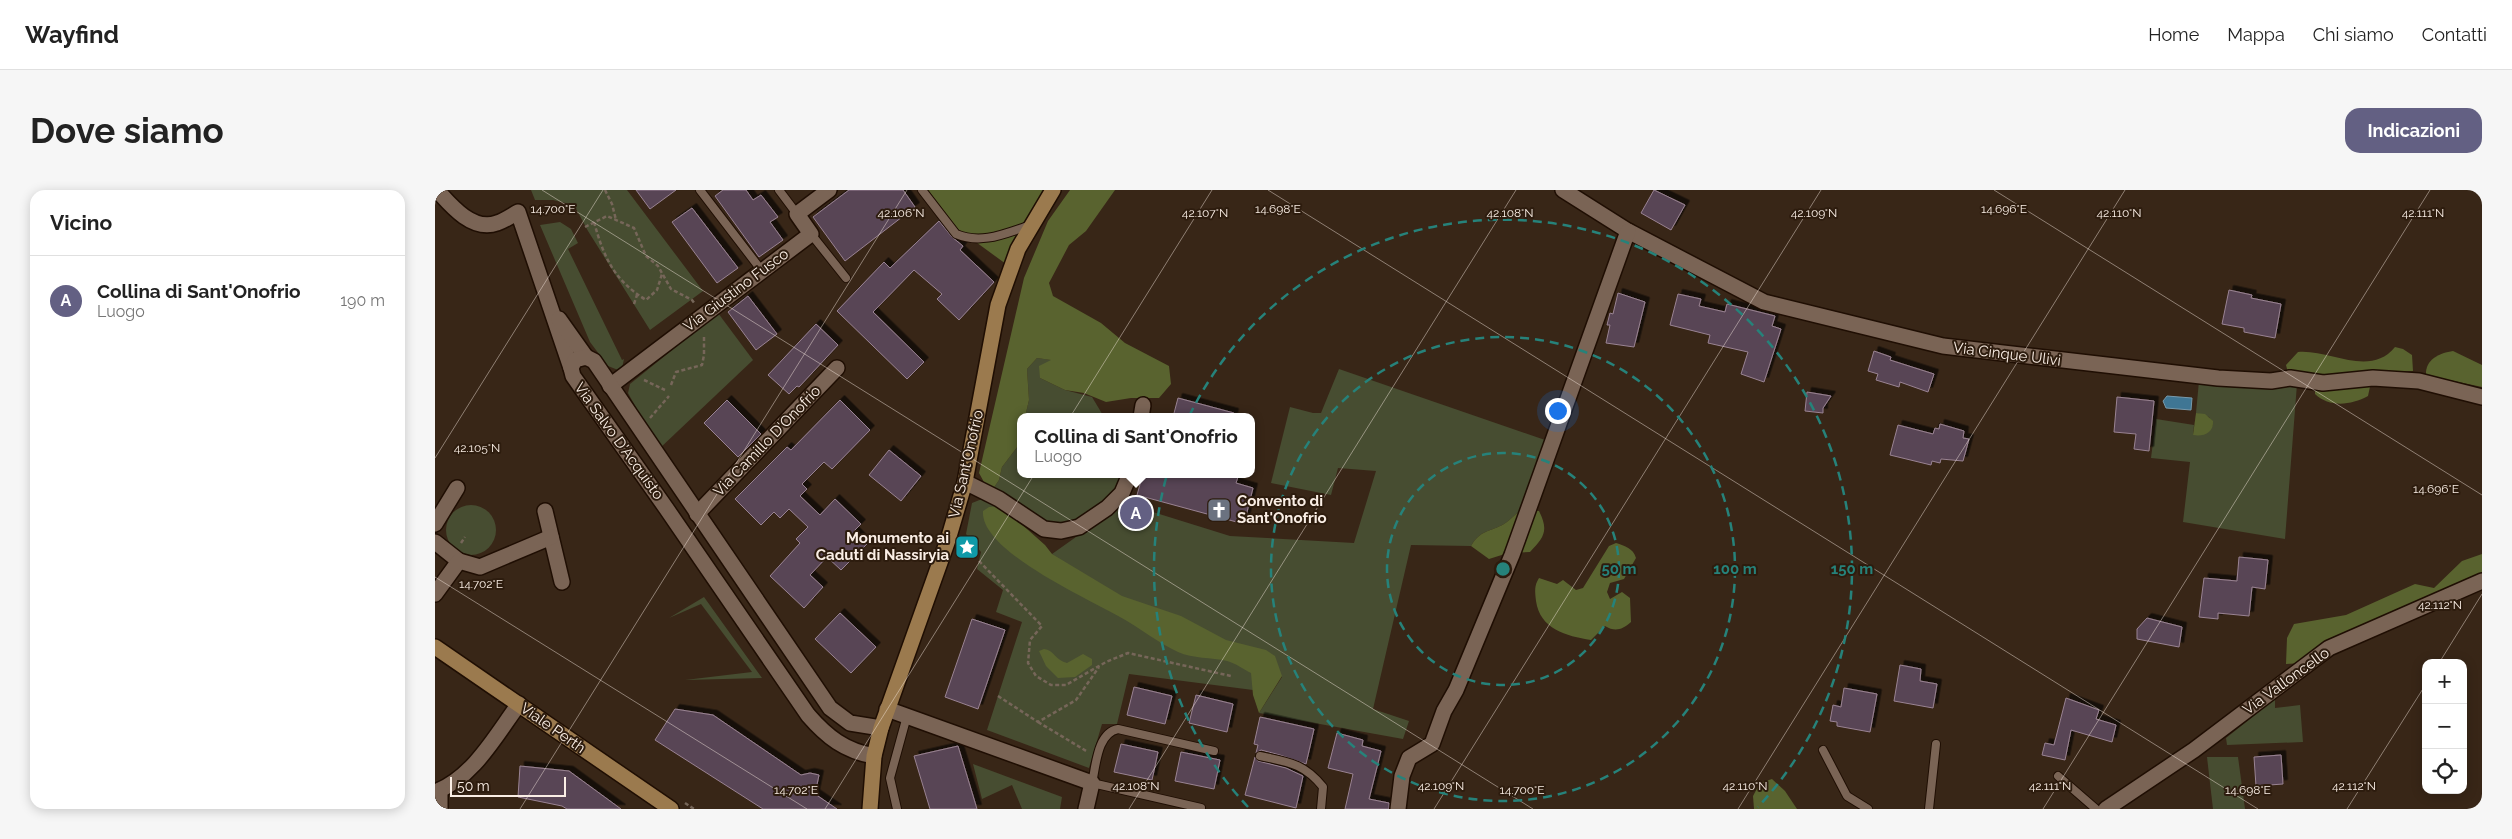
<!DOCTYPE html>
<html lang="it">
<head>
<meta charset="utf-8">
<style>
  :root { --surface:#fff; --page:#f6f6f6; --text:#222; --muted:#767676; --line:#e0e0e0; --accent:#636083 }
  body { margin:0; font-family:Raleway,sans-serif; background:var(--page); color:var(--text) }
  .controls { position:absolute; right:15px; bottom:15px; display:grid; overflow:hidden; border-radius:10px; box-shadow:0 2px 12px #0003 }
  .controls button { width:45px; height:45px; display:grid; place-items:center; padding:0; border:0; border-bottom:1px solid var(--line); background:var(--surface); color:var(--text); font:25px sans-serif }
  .scale { position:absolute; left:15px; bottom:12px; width:116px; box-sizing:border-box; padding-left:5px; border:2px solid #faeee5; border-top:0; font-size:14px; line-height:18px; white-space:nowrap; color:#faeee5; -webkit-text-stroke:4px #2d1c0e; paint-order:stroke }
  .you { position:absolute; left:1122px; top:220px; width:18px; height:18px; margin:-12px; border:4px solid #fff; border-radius:50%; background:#1a73e8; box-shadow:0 0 0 8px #1a73e833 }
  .badge { display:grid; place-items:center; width:32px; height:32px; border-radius:50%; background:var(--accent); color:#fff; font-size:16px; font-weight:700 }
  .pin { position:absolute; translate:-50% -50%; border:2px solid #fff; box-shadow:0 1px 5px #0006 }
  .popup { position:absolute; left:582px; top:223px; width:238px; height:65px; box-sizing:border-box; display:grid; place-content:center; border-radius:10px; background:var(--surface); filter:drop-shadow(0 1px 4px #0005); font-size:16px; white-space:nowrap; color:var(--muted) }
  .popup b { font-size:19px; color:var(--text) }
  .popup::after { content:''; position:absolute; left:50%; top:100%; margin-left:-10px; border:10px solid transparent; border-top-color:var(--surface) }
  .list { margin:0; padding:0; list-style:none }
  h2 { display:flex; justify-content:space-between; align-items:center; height:65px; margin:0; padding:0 20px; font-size:21px }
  h2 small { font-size:16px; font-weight:400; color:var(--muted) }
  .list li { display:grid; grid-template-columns:32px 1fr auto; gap:15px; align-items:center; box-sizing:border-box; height:90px; padding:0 20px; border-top:1px solid var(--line) }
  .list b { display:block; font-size:19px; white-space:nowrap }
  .list p { margin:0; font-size:16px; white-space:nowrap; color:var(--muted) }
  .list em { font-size:16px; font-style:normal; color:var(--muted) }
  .icon { flex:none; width:28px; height:28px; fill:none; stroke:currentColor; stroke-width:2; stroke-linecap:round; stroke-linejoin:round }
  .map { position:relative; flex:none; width:2047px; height:619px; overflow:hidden; border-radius:15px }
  header { display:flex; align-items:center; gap:30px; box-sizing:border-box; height:70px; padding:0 25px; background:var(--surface); border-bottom:1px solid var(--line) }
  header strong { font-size:24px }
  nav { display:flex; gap:28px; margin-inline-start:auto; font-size:18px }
  .intro { display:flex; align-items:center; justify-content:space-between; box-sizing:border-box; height:120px; padding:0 30px }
  h1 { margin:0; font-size:35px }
  .button { padding:12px 22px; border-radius:15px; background:var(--accent); color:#fff; font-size:18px; font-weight:700 }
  main { display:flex; gap:30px; padding:0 30px }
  aside { flex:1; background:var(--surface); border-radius:15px; box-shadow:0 2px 12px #0003 }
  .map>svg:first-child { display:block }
  .green { fill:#474d31 }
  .forest { fill:#59632f }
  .water { fill:#3f7694; stroke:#779aac }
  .building { fill:#594554; stroke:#998393; filter:url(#shadow) }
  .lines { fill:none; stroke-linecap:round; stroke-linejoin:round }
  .lane-casing { stroke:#1f0e03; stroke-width:10 }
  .street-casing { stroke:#1f0e03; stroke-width:18 }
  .secondary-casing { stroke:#1f0e03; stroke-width:18 }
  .path { stroke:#766659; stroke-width:2.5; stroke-dasharray:4 2.5; stroke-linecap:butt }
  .lane { stroke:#7a6455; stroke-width:8 }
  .street { stroke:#7a6455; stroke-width:15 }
  .secondary { stroke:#9b7a4e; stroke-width:15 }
  .ticks { fill:none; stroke:#faeee5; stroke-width:1; stroke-opacity:0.45 }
  .ring { fill:none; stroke:#26827a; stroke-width:2.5; stroke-dasharray:9 6 }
  .labels { text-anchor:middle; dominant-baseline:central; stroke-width:4; stroke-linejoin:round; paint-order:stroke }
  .street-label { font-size:15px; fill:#faeee5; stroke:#2d1c0e }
  .poi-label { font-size:15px; font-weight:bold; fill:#faeee5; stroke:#2d1c0e; text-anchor:start }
  .ticks-label { font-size:12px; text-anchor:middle; fill:#faeee5; stroke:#2d1c0e; stroke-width:4; stroke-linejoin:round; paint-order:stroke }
  .centre { fill:#26827a; stroke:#2d1c0e; stroke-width:2.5 }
  .ring-label { font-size:15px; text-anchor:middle; font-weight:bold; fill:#26827a; stroke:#2d1c0e; stroke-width:4; stroke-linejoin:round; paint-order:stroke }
</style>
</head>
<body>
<header>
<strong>Wayfind</strong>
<nav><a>Home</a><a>Mappa</a><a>Chi siamo</a><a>Contatti</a></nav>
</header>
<div class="intro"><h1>Dove siamo</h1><a class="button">Indicazioni</a></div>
<main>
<aside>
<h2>Vicino<small></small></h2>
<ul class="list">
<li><span class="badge">A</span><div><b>Collina di Sant'Onofrio</b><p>Luogo</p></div><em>190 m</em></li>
</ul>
</aside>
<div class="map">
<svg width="2047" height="619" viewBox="0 0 2047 619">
  <defs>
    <filter id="shadow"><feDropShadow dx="4.5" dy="-4.5" stdDeviation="0" flood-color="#0009"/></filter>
  </defs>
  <rect width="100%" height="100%" fill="#382617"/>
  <!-- green -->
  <g class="green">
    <polygon points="96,0 192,0 268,101 215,140 153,41 139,15 118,10 100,10"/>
    <polygon points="125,32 136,39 143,53 133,59 187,170 189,169 187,178 183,180 173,176 155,152 105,35"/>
    <polygon points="283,123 318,170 224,259 193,203 195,194"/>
    <polygon points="602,168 617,170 605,188 630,200 657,207 669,227 590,227 594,210 592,179"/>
    <path d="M904 179 1113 251 1089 319C1080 323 1076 330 1069 334 1055 342 1045 340 1036 356L976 355 938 519 974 531 968 549 824 523 847 487 825 462 818 500 694 484 682 534H667L654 578 552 540 587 432 561 422 568 400 542 379 546 362 531 344 537 313 547 309 560 313 578 341 627 370 617 364 689 313 795 346 919 353 941 281 903 278 896 305 836 293 855 217 878 223H886Z"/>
    <polygon points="1764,191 1862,194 1850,349 1748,332 1755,272 1716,268 1721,229 1759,235 1758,245 1778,235 1774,227 1761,223"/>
    <polygon points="586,252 586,284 686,284 686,293 667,323 636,339 597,327 558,299 564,290 567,277"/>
    <circle cx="36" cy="340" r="25"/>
    <polygon points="269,407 327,488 250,490 317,482 266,414 234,428"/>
    <polygon points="1840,509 1840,518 1865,515 1868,552 1792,555 1791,548"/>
    <polygon points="1772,567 1803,567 1810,619 1778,619"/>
    <polygon points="538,574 627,607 625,619 587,619 577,595 547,609"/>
  </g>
  <!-- forest -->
  <g class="forest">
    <polygon points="493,0 612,0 571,74 523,39"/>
    <polygon points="635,0 680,0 651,41 634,55 614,93 618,106 666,133 690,153 734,176 736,194 724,208 696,208 671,212 649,203 630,200 605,188 604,176 616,170 602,168 592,179 594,210 590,227 586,227 586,252 567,277 564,290 558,299 550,294 544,283 589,88 613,31"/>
    <path d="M1960 157 1968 159 1977 165 1978 181 1914 184 1892 190 1853 183 1851 175 1863 162C1894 159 1935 188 1960 157Z"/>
    <path d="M2018 161 2047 175V197L1991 185C1990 169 2005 163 2018 161Z"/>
    <path d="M1936 192 1933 206C1916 215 1895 218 1880 204V197Z"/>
    <path d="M1761 223 1770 224 1778 231C1779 243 1768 247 1758 245Z"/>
    <path d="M566 316 610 355 617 364 687 406 746 426 791 450 831 460 840 466 847 486 824 523 818 505 816 483C808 479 800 473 792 471 776 467 758 469 743 462 723 453 705 438 685 427 654 409 545 361 548 321L554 317Z"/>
    <path d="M1089 319 1104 321C1114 341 1109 347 1095 362L1073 363 1054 369 1036 356C1045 340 1055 342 1069 334 1076 330 1080 323 1089 319Z"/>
    <path d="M1181 353C1190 356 1198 358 1201 368L1189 389 1175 393 1172 402 1175 409 1187 402 1195 408 1196 432C1187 440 1180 442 1170 436L1156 450C1131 446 1105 439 1101 411 1100 401 1099 396 1104 388L1122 394 1128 390 1141 400 1148 398 1174 356Z"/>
    <polygon points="2047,364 2047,388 1867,473 1851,474 1852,448 1859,434 1911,425 1980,394 1999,398 2027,371"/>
    <path d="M609 459C619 460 621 471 632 473L648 464 657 469V475L640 487 623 488 611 476 604 461Z"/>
    <polygon points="1337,589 1350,601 1362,619 1319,619 1318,606 1325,593"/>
  </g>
  <!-- water -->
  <polygon class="water" points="1732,206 1757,208 1756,220 1731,218 1728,211"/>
  <!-- building -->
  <g class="building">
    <polygon points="201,0 241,0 215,19"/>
    <polygon points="288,0 311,0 318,10 326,5 343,27 335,32 348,50 324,67 280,6"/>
    <polygon points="414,0 468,0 480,17 410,71 378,27"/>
    <polygon points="1219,0 1250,15 1236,40 1206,23"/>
    <polygon points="257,18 303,78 282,93 237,32"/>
    <polygon points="504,31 517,47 528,56 525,60 559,92 524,130 502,109 507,104 479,80 438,122 489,172 472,189 402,121 449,72 455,78"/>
    <polygon points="1794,100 1817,105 1816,108 1846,114 1840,148 1809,142 1809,138 1787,134"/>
    <polygon points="1183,103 1210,112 1199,157 1171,153 1175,135 1172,135 1175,123 1178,124"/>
    <polygon points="1243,104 1266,109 1264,116 1290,122 1292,114 1340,126 1337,136 1346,139 1329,192 1306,184 1313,162 1273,153 1275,145 1235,135"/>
    <polygon points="313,106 342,144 321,160 293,122"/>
    <polygon points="381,134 403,155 364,197 362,196 354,204 333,185"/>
    <polygon points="1439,161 1456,167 1455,170 1499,184 1493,202 1465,192 1464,197 1441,190 1443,184 1433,181"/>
    <polygon points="1372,202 1396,206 1388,218 1388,223 1370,221"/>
    <polygon points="1682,207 1719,211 1714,261 1699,259 1701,244 1679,242"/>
    <polygon points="743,208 799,223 798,227 738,227"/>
    <polygon points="292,210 326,244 303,267 269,233"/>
    <polygon points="405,210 435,240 397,279 389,272 367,294 372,299 365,306 385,325 400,309 426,334 419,341 432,354 406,380 392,367 375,385 388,397 369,418 335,386 365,353 361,349 373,337 354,319 345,328 339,322 326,335 300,309 352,257 356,260"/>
    <polygon points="1505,234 1529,241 1528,248 1534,249 1528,271 1506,269 1505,273 1497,271 1496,275 1455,265 1463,235 1498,244 1500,238 1504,239"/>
    <polygon points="454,260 486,286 466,311 434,285"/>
    <polygon points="708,284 804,284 801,293 818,298 809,334 702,305"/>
    <polygon points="1804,367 1833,370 1830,399 1817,397 1814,426 1783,423 1783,429 1764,427 1769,388 1802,391"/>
    <polygon points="405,423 441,457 416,483 380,449"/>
    <polygon points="1712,428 1747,437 1744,457 1702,449 1702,439"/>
    <polygon points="537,429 570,440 543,519 510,507"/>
    <polygon points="1465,475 1486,479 1485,491 1502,494 1498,518 1459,511"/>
    <polygon points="699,497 737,506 730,534 692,525"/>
    <polygon points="1409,498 1442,504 1435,542 1402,536 1402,532 1395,531 1398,515 1406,517"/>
    <polygon points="761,505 798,514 792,542 754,533"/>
    <polygon points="1631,508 1664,520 1661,529 1681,535 1677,552 1636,540 1630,570 1607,565 1610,553 1619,555"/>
    <polygon points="240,519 278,525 366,585 375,583 384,585 380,604 402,619 328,619 220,550"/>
    <polygon points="825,527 879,539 871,574 845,565 826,560 821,563 823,555 819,554"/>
    <polygon points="902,543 928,550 927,556 946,561 934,609 954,613 954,619 910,619 918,584 893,578"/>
    <polygon points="686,554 723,562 717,590 679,582"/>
    <polygon points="523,556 542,619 495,619 479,566"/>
    <polygon points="746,562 785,570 779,599 740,591"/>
    <polygon points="1846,565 1848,594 1821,596 1819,567"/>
    <polygon points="820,567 823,571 851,578 868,586 861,618 810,605"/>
    <polygon points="85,576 134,581 186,619 132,619 127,616 83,607"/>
  </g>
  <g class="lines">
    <!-- lane casing -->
    <g class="lane-casing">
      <g id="lane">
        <polyline points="265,0 327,81"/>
        <polyline points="344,0 362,24"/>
        <path d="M487 0 521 44C547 55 571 43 596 35"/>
        <polyline points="376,44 411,88"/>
        <polyline points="1388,560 1412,606 1433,619"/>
        <path d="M825 566C853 572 869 573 888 597L886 619"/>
        <polyline points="1623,586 1661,619"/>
        <path d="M766 618 657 593C661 576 662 543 683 539L779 561"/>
        <polyline points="462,619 455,588 472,526"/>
        <polyline points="1494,619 1501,554"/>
      </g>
    </g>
    <!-- street casing -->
    <g class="street-casing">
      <g id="street">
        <path d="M2 0C16 16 38 42 62 33 69 31 76 26 83 22L136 178"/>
        <polyline points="1128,0 1193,41 1329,112 1508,156 1783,188 1836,191 1855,188 1888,193 1938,188 1984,191 2047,207"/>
        <polyline points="124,129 151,167"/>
        <polyline points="175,196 376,44 362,24 394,0"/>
        <polyline points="706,227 708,215"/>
        <polyline points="530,292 564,309 609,339 626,341 644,337 672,318 687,303 695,284"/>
        <polyline points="110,321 127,392"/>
        <polyline points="262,324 402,178"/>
        <polyline points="0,334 22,298"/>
        <polyline points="0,352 24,371"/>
        <polyline points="0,404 24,371 45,377 116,347"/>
        <polyline points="452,519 657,593 651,619"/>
        <path d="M439 566C410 561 392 547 373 525L231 318 138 186 136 178 140 170 151 167 159 171 395 518 415 533 446 538"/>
        <path d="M0 602C38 588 61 545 84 514"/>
        <polyline points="5,619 5,600"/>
        <polyline points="963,619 967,586 974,568 997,554 1009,521 1021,500 1077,365 1193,41"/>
        <polyline points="1671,619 1759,560 1894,458 2047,391"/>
      </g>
    </g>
    <!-- secondary casing -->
    <g class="secondary-casing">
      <g id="secondary">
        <polyline points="0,457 236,619"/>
        <polyline points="435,619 439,566 446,538 513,350 530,292 563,115 583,59 618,0"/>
      </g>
    </g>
    <!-- path -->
    <g class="path">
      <polyline points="170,0 177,14 181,30"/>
      <path d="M159 32C169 68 179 90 211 110L222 100 227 84"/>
      <polyline points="150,37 172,26 199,38 211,66 223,76 236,99 257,110 260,114"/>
      <polyline points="199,114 202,105"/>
      <polyline points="209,190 230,200"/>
      <polyline points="236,195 241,182 267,175 269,165 269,145"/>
      <polyline points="215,228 234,206"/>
      <polyline points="26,353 30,347"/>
      <polyline points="544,371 607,436 595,450 593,473 601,486 616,495 631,495 671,472 693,463 796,486"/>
      <polyline points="563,506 603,532 641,510 664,477"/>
      <polyline points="603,532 653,562"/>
      <polyline points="250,613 259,619"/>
    </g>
    <!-- lane -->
    <use href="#lane" class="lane"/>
    <!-- street -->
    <use href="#street" class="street"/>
    <!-- secondary -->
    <use href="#secondary" class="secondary"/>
  </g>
  <!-- ticks -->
  <path class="ticks" d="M107 0 1098 619M833 0 1823 619M1559 0 2047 305M0 268 168 0M0 387 372 619M2004 473 2047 404M85 619 472 0M390 619 777 0M694 619 1081 0M999 619 1386 0M1303 619 1690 0M1608 619 1995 0M1912 619 1991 494"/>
  <!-- distance rings -->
  <g class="ring">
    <circle cx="1068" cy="379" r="116"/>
    <circle cx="1068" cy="379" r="232"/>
    <path d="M813 617A349 349 0 1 1 1323 617"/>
  </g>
  <!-- icons -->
  <defs>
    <g id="church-square" transform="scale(1.25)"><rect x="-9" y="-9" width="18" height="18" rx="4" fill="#6b7280" stroke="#2d1c0e"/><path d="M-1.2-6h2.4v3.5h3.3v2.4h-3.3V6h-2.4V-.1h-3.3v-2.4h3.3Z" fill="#fff"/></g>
    <g id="sight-square" transform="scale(1.25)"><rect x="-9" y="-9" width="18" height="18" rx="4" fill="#0f9aa8" stroke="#2d1c0e"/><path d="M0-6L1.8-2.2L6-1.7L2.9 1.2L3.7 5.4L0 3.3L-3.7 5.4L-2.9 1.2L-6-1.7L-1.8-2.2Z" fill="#fff"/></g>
  </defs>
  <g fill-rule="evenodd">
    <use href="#church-square" x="784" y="320"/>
    <use href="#sight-square" x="532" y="357"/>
  </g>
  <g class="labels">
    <!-- street labels -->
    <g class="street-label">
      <text transform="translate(301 100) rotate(-37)">Via Giustino Fusco</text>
      <text transform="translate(1572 164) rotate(7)">Via Cinque Ulivi</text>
      <text transform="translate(184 251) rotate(54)">Via Salvo D'Acquisto</text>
      <text transform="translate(332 251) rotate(-46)">Via Camillo D'Onofrio</text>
      <text transform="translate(531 274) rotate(-77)">Via Sant'Onofrio</text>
      <text transform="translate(1851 491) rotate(-36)">Via Valloncello</text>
      <text transform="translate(118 538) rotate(35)">Viale Perth</text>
    </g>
    <!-- poi labels -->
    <g class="poi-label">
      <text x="802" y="311">Convento di<tspan x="802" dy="17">Sant'Onofrio</tspan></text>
      <text x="514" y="348" text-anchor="end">Monumento ai<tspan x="514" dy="17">Caduti di Nassiryia</tspan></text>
    </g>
  </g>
  <g class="ticks-label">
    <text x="118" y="23">14.700°E</text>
    <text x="843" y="23">14.698°E</text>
    <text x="1569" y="23">14.696°E</text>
    <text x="466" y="27">42.106°N</text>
    <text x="770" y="27">42.107°N</text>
    <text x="1075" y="27">42.108°N</text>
    <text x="1379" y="27">42.109°N</text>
    <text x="1684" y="27">42.110°N</text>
    <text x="1988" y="27">42.111°N</text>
    <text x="42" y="262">42.105°N</text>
    <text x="2001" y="303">14.696°E</text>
    <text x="46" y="398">14.702°E</text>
    <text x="2005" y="419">42.112°N</text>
    <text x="701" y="600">42.108°N</text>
    <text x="1006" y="600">42.109°N</text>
    <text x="1310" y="600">42.110°N</text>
    <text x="1615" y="600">42.111°N</text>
    <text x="1919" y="600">42.112°N</text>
    <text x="361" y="604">14.702°E</text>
    <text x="1087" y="604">14.700°E</text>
    <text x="1813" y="604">14.698°E</text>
  </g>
  <circle cx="1068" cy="379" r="8" class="centre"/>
  <g class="ring-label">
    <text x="1184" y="384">50 m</text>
    <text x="1300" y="384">100 m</text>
    <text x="1417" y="384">150 m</text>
  </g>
</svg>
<div class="controls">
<button>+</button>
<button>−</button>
<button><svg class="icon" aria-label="locate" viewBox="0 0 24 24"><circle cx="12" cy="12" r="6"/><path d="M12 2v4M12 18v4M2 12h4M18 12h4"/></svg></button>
</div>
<div class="scale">50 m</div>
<div class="you"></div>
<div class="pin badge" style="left:701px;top:323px">A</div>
<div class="popup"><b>Collina di Sant'Onofrio</b>Luogo</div>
</div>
</main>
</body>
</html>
